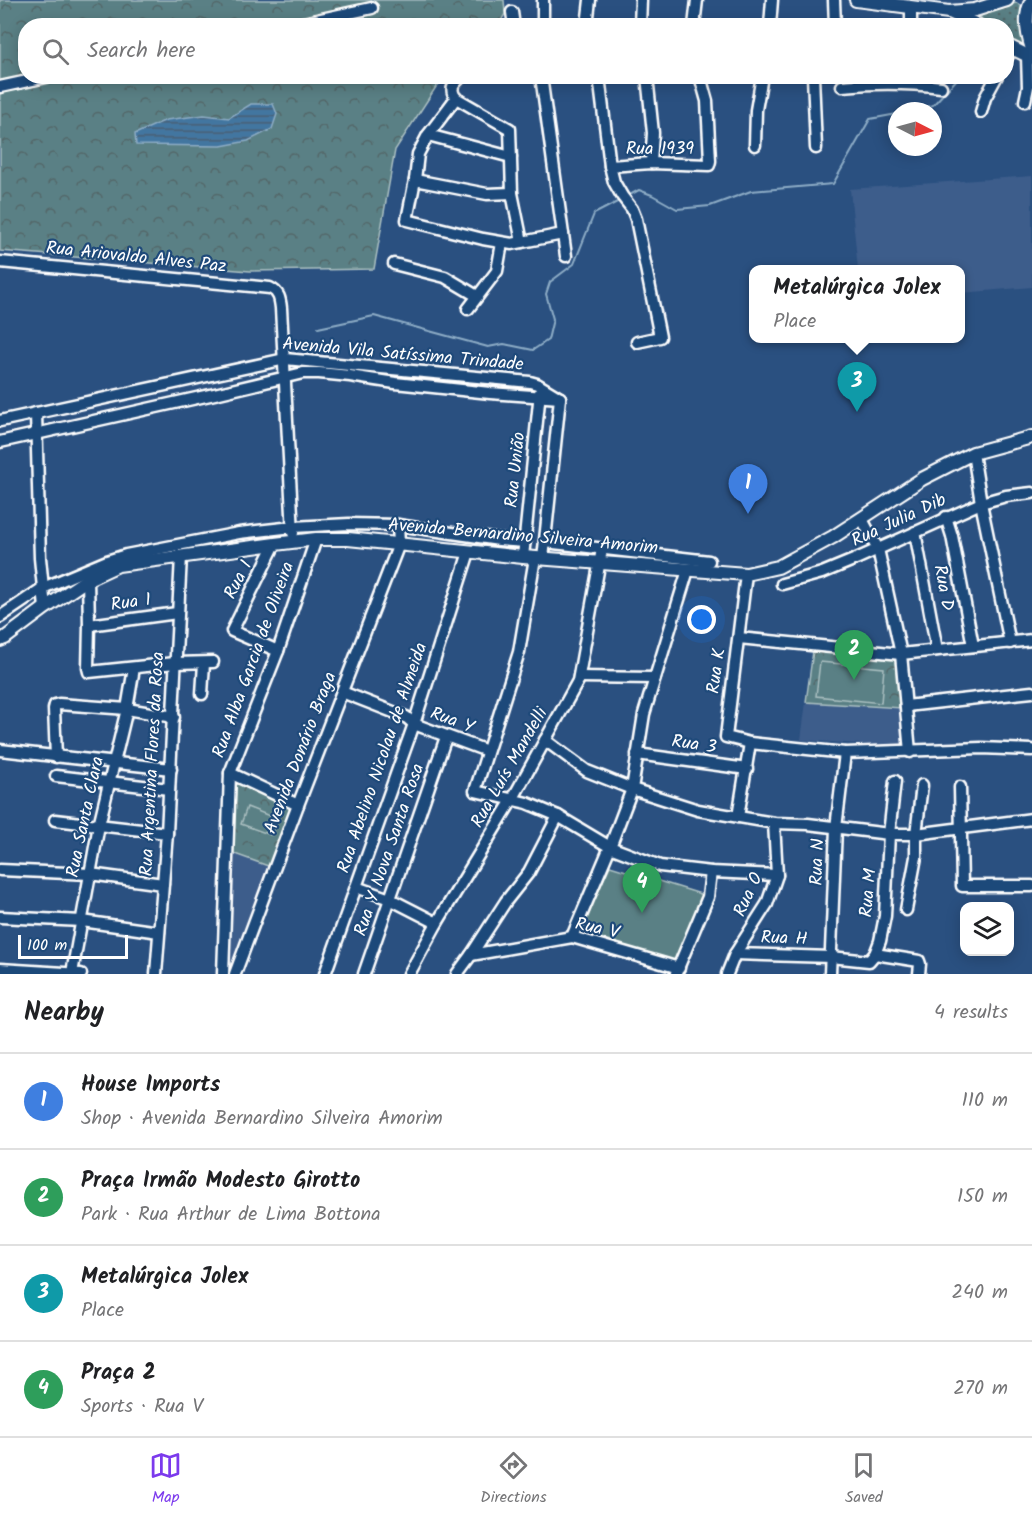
<!DOCTYPE html>
<html lang="en">
<head>
<meta charset="utf-8">
<style>
  :root { --surface:#fff; --page:#f6f6f6; --text:#202124; --muted:#757577; --line:#e0e0e0; --accent:#7c3aed }
  body { margin:0; font-family:Kalam,sans-serif; background:var(--page); color:var(--text) }
  .controls { position:absolute; right:18px; bottom:18px; display:grid; overflow:hidden; border-radius:12px; box-shadow:0 3px 15px #0003 }
  .controls button { width:54px; height:54px; display:grid; place-items:center; padding:0; border:0; border-bottom:2px solid var(--line); background:var(--surface); color:var(--text); font:30px sans-serif }
  .compass { position:absolute; left:888px; top:102px; width:54px; height:54px; border-radius:50%; background:var(--surface); box-shadow:0 3px 15px #0003; rotate:96deg }
  .scale { position:absolute; left:18px; bottom:15px; width:110px; box-sizing:border-box; padding-left:6px; border:3px solid #fff; border-top:0; font-size:16px; line-height:21px; white-space:nowrap; color:#fff; -webkit-text-stroke:4px #1f4a7a; paint-order:stroke }
  .you { position:absolute; left:702px; top:620px; width:21px; height:21px; margin:-15px; border:4px solid #fff; border-radius:50%; background:#1a73e8; box-shadow:0 0 0 9px #1a73e833 }
  .badge { display:grid; place-items:center; width:39px; height:39px; border-radius:50%; background:var(--accent); color:#fff; font-size:20px; font-weight:700 }
  .pin { position:absolute; translate:-50% -50px; filter:drop-shadow(0 2px 3px #0008) }
  .pin::after { content:''; position:absolute; top:32px; width:21px; height:18px; background:inherit; clip-path:polygon(0 0,100% 0,50% 100%) }
  .popup { position:absolute; left:749px; top:265px; width:216px; height:78px; box-sizing:border-box; display:grid; place-content:center; border-radius:12px; background:var(--surface); filter:drop-shadow(0 2px 4px #0005); font-size:20px; white-space:nowrap; color:var(--muted) }
  .popup b { font-size:22px; color:var(--text) }
  .popup::after { content:''; position:absolute; left:50%; top:100%; margin-left:-12px; border:12px solid transparent; border-top-color:var(--surface) }
  .list { margin:0; padding:0; list-style:none }
  h2 { display:flex; justify-content:space-between; align-items:center; height:78px; margin:0; padding:0 24px; font-size:26px }
  h2 small { font-size:20px; font-weight:400; color:var(--muted) }
  .list li { display:grid; grid-template-columns:39px 1fr auto; gap:18px; align-items:center; box-sizing:border-box; height:96px; padding:0 24px; border-top:2px solid var(--line) }
  .list b { display:block; font-size:22px; white-space:nowrap }
  .list p { margin:0; font-size:20px; white-space:nowrap; color:var(--muted) }
  .list em { font-size:20px; font-style:normal; color:var(--muted) }
  .icon { flex:none; width:33px; height:33px; fill:none; stroke:currentColor; stroke-width:2; stroke-linecap:round; stroke-linejoin:round }
  .map { position:relative; flex:none; width:1032px; height:974px; overflow:hidden }
  .search { position:absolute; background:var(--surface); box-shadow:0 3px 15px #0003; left:18px; right:18px; top:18px; height:66px; display:flex; align-items:center; gap:15px; box-sizing:border-box; padding:0 21px; border-radius:24px; color:var(--muted); font-size:22px }
  .sheet { height:462px; background:var(--surface) }
  nav { display:flex; justify-content:space-around; align-items:center; box-sizing:border-box; height:84px; border-top:2px solid var(--line); background:var(--surface); font-size:16px; color:var(--muted) }
  nav a { display:grid; justify-items:center; gap:3px }
  nav .on { color:var(--accent) }
  .map>svg:first-child { display:block }
  .built { fill:#3e5d8b }
  .grass { fill:url(#grass-dots); stroke:#acc0c2; stroke-width:1.5 }
  .park { fill:url(#park-crowns); stroke:#acc0c2; stroke-width:1.5 }
  .garden { fill:#5a8085; stroke:#acc0c2; stroke-width:1.5 }
  .water { fill:url(#water-rules); stroke:#8eadc6; stroke-width:1.5 }
  .lines { fill:none; stroke-linecap:round; stroke-linejoin:round }
  .stream { stroke:#8eadc6; stroke-width:2 }
  .minor-casing { stroke:#fff; stroke-width:15 }
  .major-casing { stroke:#fff; stroke-width:16 }
  .minor { stroke:#1f4a7a; stroke-width:10 }
  .major { stroke:#1f4a7a; stroke-width:12 }
  .labels { text-anchor:middle; dominant-baseline:central; stroke-width:4.5; stroke-linejoin:round; paint-order:stroke }
  .street-label { font-size:18px; fill:#fff; stroke:#1f4a7a }
</style>
</head>
<body>
<div class="map">
<svg width="1032" height="974" viewBox="0 0 1032 974">
  <defs>
    <pattern id="grass-dots" width="8" height="8" patternUnits="userSpaceOnUse" patternTransform="scale(1.5)"><rect width="8" height="8" fill="#5a8085"/><path d="M2 2h.1M6 6h.1" fill="none" stroke="#536668" stroke-width="1.8" stroke-linecap="round"/></pattern>
    <pattern id="park-crowns" width="20" height="18" patternUnits="userSpaceOnUse" patternTransform="scale(1.5)"><rect width="20" height="18" fill="#5a8085"/><path d="M2 6a3 3 0 1 1 6 0M12 15a3 3 0 1 1 6 0" fill="none" stroke="#536668"/></pattern>
    <pattern id="water-rules" width="6" height="5" patternUnits="userSpaceOnUse" patternTransform="scale(1.5)"><rect width="6" height="5" fill="#4376a0"/><path d="M0 2.5h6" fill="none" stroke="#485f72"/></pattern>
  </defs>
  <rect width="100%" height="100%" fill="#2a5080"/>
  <filter id="ink" filterUnits="userSpaceOnUse"><feTurbulence type="fractalNoise" baseFrequency=".0167" numOctaves="2"/><feDisplacementMap in="SourceGraphic" scale="12" xChannelSelector="R" yChannelSelector="G"/><feConvolveMatrix kernelMatrix="1 2 1 2 8 2 1 2 1" color-interpolation-filters="sRGB"/></filter>
  <g filter="url(#ink)">
    <!-- built -->
    <g class="built">
      <polygon points="1032,176 1032,287 961,293 960,270 858,269 850,189"/>
      <polygon points="806,702 902,708 905,747 801,740"/>
      <polygon points="232,853 271,867 229,973"/>
    </g>
    <!-- grass -->
    <polygon class="grass" points="1017,3 1024,8 1029,49 1017,44 1007,37 1006,26 989,25 980,18 982,15 1010,4"/>
    <!-- park -->
    <g class="park">
      <polygon points="0,0 504,0 505,14 498,26 26,26 26,76 447,77 436,87 395,150 374,269 250,271 0,251"/>
      <polygon points="813,651 898,659 902,708 806,702"/>
      <polygon points="234,782 293,807 271,867 232,853"/>
    </g>
    <!-- garden -->
    <g class="garden">
      <polygon points="820,662 884,668 881,703 816,696"/>
      <polygon points="247,807 277,819 271,835 241,824"/>
      <polygon points="610,866 704,895 676,962 579,932"/>
    </g>
    <!-- water -->
    <polygon class="water" points="251,104 273,104 277,114 272,129 248,141 221,146 136,145 135,134 166,120 204,115 229,118"/>
    <g class="lines">
      <!-- stream -->
      <g class="stream">
        <polyline points="911,111 933,105 960,76"/>
        <polyline points="626,197 639,190 652,195 677,209 710,206 751,191 833,184 870,119 897,114"/>
        <polyline points="318,328 374,316 488,347 504,344 533,350 548,340 553,319 546,294 550,282 574,264 594,214 621,200"/>
      </g>
      <!-- minor casing -->
      <g class="minor-casing">
        <g id="minor">
          <polyline points="834,0 835,26"/>
          <polyline points="512,12 514,26"/>
          <polyline points="289,26 372,8"/>
          <polyline points="543,26 543,0"/>
          <polyline points="587,26 590,0"/>
          <polyline points="640,26 641,0"/>
          <polyline points="694,26 697,0"/>
          <polyline points="770,26 772,0"/>
          <polyline points="911,26 911,7"/>
          <polyline points="1006,59 1012,49"/>
          <path d="M462 76C455 83 448 88 456 98L510 129 512 193 522 242"/>
          <polyline points="541,76 566,256"/>
          <polyline points="599,76 610,166 614,182 622,196 632,209 636,219 660,337 637,342"/>
          <polyline points="647,76 653,133 651,163"/>
          <polyline points="813,76 816,148"/>
          <path d="M842 86C875 83 908 83 941 87"/>
          <polyline points="0,87 51,76"/>
          <polyline points="456,98 428,135 418,154 415,180 407,220 483,239 512,244 563,234"/>
          <polyline points="1025,101 1028,87 1027,56"/>
          <polyline points="981,112 985,98 997,76"/>
          <polyline points="428,135 511,157"/>
          <polyline points="755,145 756,110 762,76"/>
          <polyline points="610,166 651,163 709,165 710,161 707,101 700,76"/>
          <polyline points="415,180 487,194 512,193"/>
          <path d="M0 262 270 288C279 292 280 299 281 308L293 533"/>
          <polyline points="394,264 445,277 477,296"/>
          <polyline points="468,309 497,271 502,243"/>
          <polyline points="36,413 40,558 45,608"/>
          <polyline points="0,421 285,359 530,382 537,384 560,398"/>
          <polyline points="0,442 219,393 303,373 319,373 350,376 395,383 490,393 560,398"/>
          <polyline points="973,453 981,503 1010,643"/>
          <polyline points="946,517 952,536 973,646"/>
          <polyline points="862,519 878,549 901,654 910,752"/>
          <polyline points="915,532 937,650"/>
          <polyline points="545,542 709,561"/>
          <polyline points="275,544 232,631 278,651"/>
          <polyline points="523,557 540,392"/>
          <polyline points="535,558 519,652 475,791 527,803 558,816 610,847 660,866 711,872 777,875"/>
          <polyline points="543,559 560,398"/>
          <polyline points="746,574 726,737 750,743 845,753 981,748 1032,750"/>
          <polyline points="88,579 89,625 88,668 89,672 175,663 213,662"/>
          <polyline points="782,584 822,573 856,559 981,503 1006,496 1032,493"/>
          <polyline points="0,617 43,588 107,561 126,555 239,533 293,527 349,524 398,525 499,540 525,542"/>
          <polyline points="89,625 177,613"/>
          <polyline points="739,638 901,654 1032,640"/>
          <polyline points="579,677 655,678"/>
          <polyline points="342,692 406,717 414,724 487,751"/>
          <polyline points="202,694 204,663"/>
          <polyline points="906,706 1032,692"/>
          <polyline points="545,740 587,771 632,789 698,810 774,823 808,824 889,834 916,834 1032,819"/>
          <polyline points="0,750 171,769"/>
          <polyline points="637,754 747,769"/>
          <polyline points="56,757 54,709 55,705 59,704 127,709 174,717"/>
          <polyline points="230,773 298,805"/>
          <polyline points="56,776 169,789"/>
          <polyline points="960,787 962,886 1032,886"/>
          <polyline points="738,817 750,743"/>
          <polyline points="55,820 167,833"/>
          <polyline points="0,870 90,874 163,884"/>
          <polyline points="356,887 390,899 437,923"/>
          <polyline points="906,910 916,857 916,834 922,785"/>
          <polyline points="0,917 82,921 159,932"/>
          <polyline points="572,937 610,847 632,789 644,714 688,570"/>
          <polyline points="735,954 831,957 869,961 875,954 880,941 885,916 889,834 895,781"/>
          <polyline points="875,954 919,961 920,964 919,974"/>
          <polyline points="471,955 572,937 679,968"/>
          <polyline points="0,969 81,974"/>
          <polyline points="72,973 99,825 127,709 134,668"/>
          <polyline points="676,973 708,897 711,872"/>
          <polyline points="156,974 167,833 181,556"/>
          <polyline points="223,974 230,773 278,651 316,539"/>
          <polyline points="235,974 298,805 399,544 398,525"/>
          <polyline points="325,974 414,724 469,552"/>
          <polyline points="364,974 446,737"/>
          <polyline points="409,974 437,923 512,800 578,681 602,549"/>
          <polyline points="457,974 471,955 506,901 529,872 558,816"/>
          <polyline points="727,974 735,954 767,904 777,875 774,823"/>
          <polyline points="830,974 836,828 845,753"/>
        </g>
      </g>
      <!-- major casing -->
      <g class="major-casing">
        <g id="major">
          <polyline points="856,0 949,12 975,10 1007,0"/>
          <path d="M1032 0C1024 14 1027 34 1032 49"/>
          <polyline points="950,12 979,26"/>
          <polyline points="1006,45 1032,58"/>
          <polyline points="0,640 5,638 45,608 88,579 118,565 275,544 316,539 348,539 523,557 746,574 778,567 833,537 922,479 973,453 1032,437"/>
        </g>
      </g>
      <!-- minor -->
      <use href="#minor" class="minor"/>
      <!-- major -->
      <use href="#major" class="major"/>
    </g>
  </g>
  <g class="labels">
    <!-- street labels -->
    <g class="street-label">
      <text x="660" y="149">Rua 1939</text>
      <text transform="translate(136 258) rotate(6)">Rua Ariovaldo Alves Paz</text>
      <text transform="translate(403 355) rotate(5)">Avenida Vila Satíssima Trindade</text>
      <text transform="translate(516 470) rotate(-84)">Rua União</text>
      <text transform="translate(899 521) rotate(-25)">Rua Julia Dib</text>
      <text transform="translate(523 537) rotate(5)">Avenida Bernardino Silveira Amorim</text>
      <text transform="translate(239 580) rotate(-63)">Rua I</text>
      <text transform="translate(943 588) rotate(79)">Rua D</text>
      <text transform="translate(131 603) rotate(-8)">Rua 1</text>
      <text transform="translate(254 660) rotate(-70)">Rua Alba Garcia de Oliveira</text>
      <text transform="translate(717 671) rotate(-82)">Rua K</text>
      <text transform="translate(452 721) rotate(20)">Rua Y</text>
      <text transform="translate(694 745) rotate(8)">Rua 3</text>
      <text transform="translate(301 753) rotate(-69)">Avenida Donário Braga</text>
      <text transform="translate(383 758) rotate(-71)">Rua Abelino Nicolau de Almeida</text>
      <text transform="translate(153 764) rotate(-87)">Rua Argentina Flores da Rosa</text>
      <text transform="translate(510 768) rotate(-60)">Rua Luís Mandelli</text>
      <text transform="translate(86 817) rotate(-78)">Rua Santa Clara</text>
      <text transform="translate(390 850) rotate(-71)">Rua Y Nova Santa Rosa</text>
      <text transform="translate(818 862) rotate(-88)">Rua N</text>
      <text transform="translate(869 893) rotate(-85)">Rua M</text>
      <text transform="translate(749 895) rotate(-65)">Rua O</text>
      <text transform="translate(597 929) rotate(12)">Rua V</text>
      <text transform="translate(784 939) rotate(2)">Rua H</text>
    </g>
  </g>
</svg>
<div class="controls">
<button><svg class="icon" aria-label="layers" viewBox="0 0 24 24"><path d="M12 4l9 5-9 5-9-5zM3 14l9 5 9-5"/></svg></button>
</div>
<svg class="compass" viewBox="-18 -18 36 36"><path d="M0-13l5 13h-10z" fill="#e53935"/><path d="M0 13l5-13h-10z" fill="#757577"/></svg>
<div class="scale">100 m</div>
<div class="you"></div>
<div class="pin badge" style="left:748px;top:514px;background:#3f7fe0">1</div>
<div class="pin badge" style="left:854px;top:680px;background:#2e9e5b">2</div>
<div class="pin badge" style="left:857px;top:412px;background:#0f9aa8">3</div>
<div class="popup"><b>Metalúrgica Jolex</b>Place</div>
<div class="pin badge" style="left:642px;top:913px;background:#2e9e5b">4</div>
<div class="search"><svg class="icon" aria-label="search" viewBox="0 0 24 24"><circle cx="10" cy="10" r="6"/><path d="M15 15l6 6"/></svg>Search here</div>
</div>
<section class="sheet">
<h2>Nearby<small>4 results</small></h2>
<ul class="list">
<li><span class="badge" style="background:#3f7fe0">1</span><div><b>House Imports</b><p>Shop · Avenida Bernardino Silveira Amorim</p></div><em>110 m</em></li>
<li><span class="badge" style="background:#2e9e5b">2</span><div><b>Praça Irmão Modesto Girotto</b><p>Park · Rua Arthur de Lima Bottona</p></div><em>150 m</em></li>
<li><span class="badge" style="background:#0f9aa8">3</span><div><b>Metalúrgica Jolex</b><p>Place</p></div><em>240 m</em></li>
<li><span class="badge" style="background:#2e9e5b">4</span><div><b>Praça 2</b><p>Sports · Rua V</p></div><em>270 m</em></li>
</ul>
</section>
<nav>
<a class="on"><svg class="icon" aria-label="map" viewBox="0 0 24 24"><path d="M3 6l6-2 6 2 6-2v14l-6 2-6-2-6 2zM9 4v14M15 6v14"/></svg>Map</a>
<a><svg class="icon" aria-label="directions" viewBox="0 0 24 24"><path d="M12 3l9 9-9 9-9-9zM9 14v-3h6M13 9l2 2-2 2"/></svg>Directions</a>
<a><svg class="icon" aria-label="saved" viewBox="0 0 24 24"><path d="M7 4h10v16l-5-4-5 4z"/></svg>Saved</a>
</nav>
</body>
</html>
